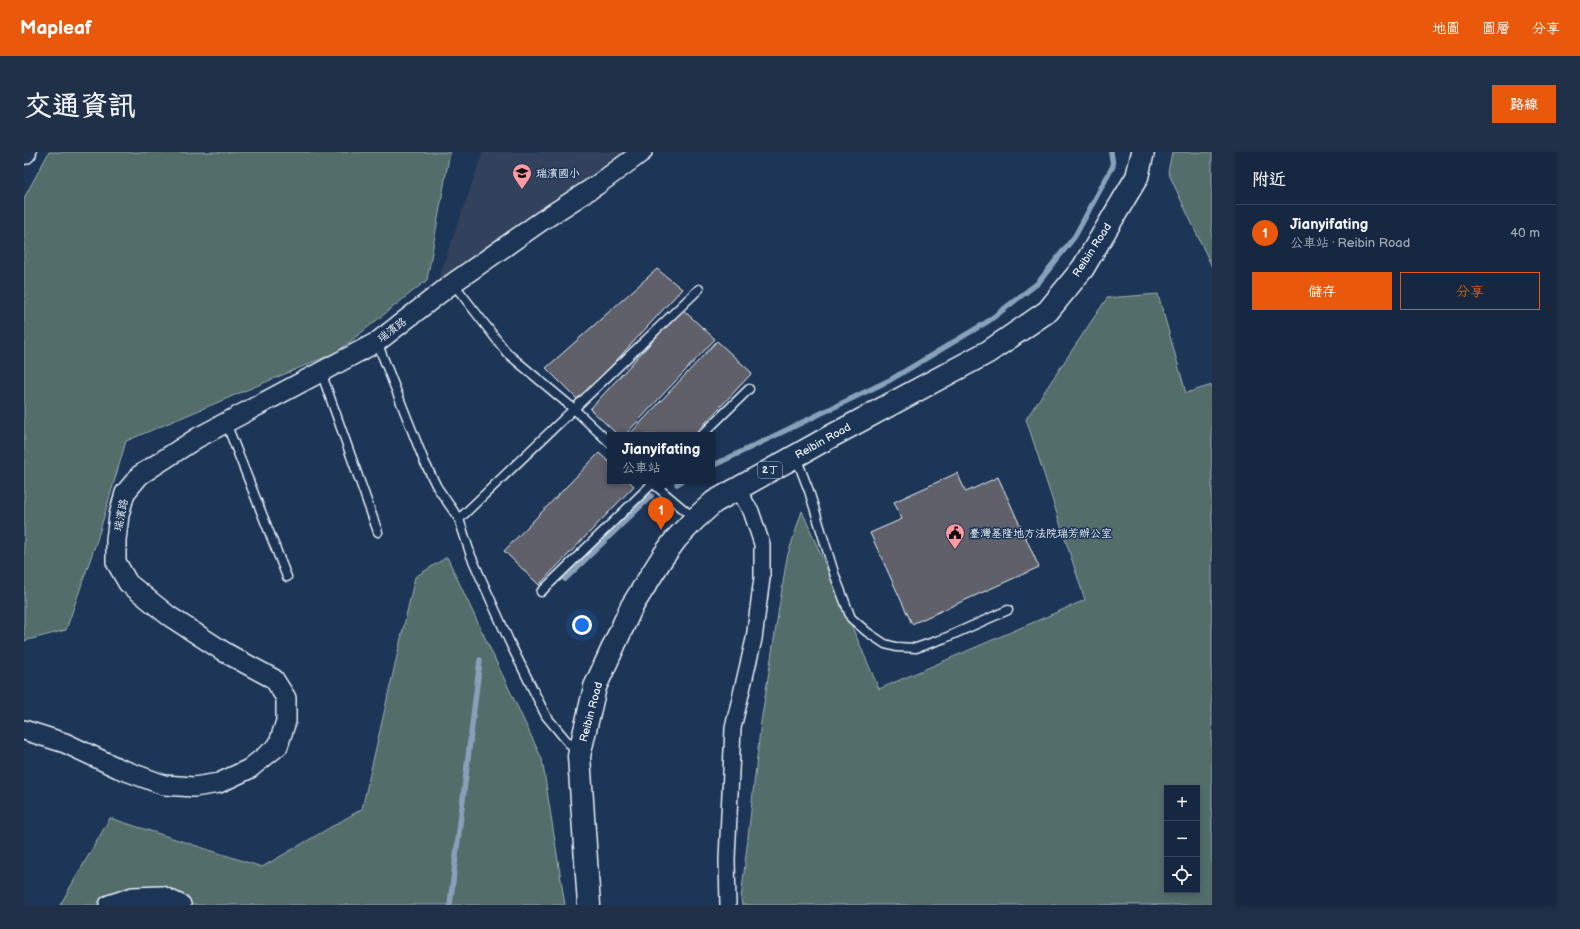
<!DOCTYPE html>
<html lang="zh-TW">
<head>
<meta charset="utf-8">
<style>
  :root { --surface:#162841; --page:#1f3048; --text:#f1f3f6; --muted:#9ea6b1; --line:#35445a; --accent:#ea580c }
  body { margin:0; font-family:"Balsamiq Sans","LXGW WenKai TC",sans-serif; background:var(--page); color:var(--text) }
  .controls { position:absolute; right:12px; bottom:12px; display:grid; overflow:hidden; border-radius:0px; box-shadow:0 2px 6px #0003 }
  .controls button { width:36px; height:36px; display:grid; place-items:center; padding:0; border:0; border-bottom:1px solid var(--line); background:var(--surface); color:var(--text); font:20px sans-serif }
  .you { position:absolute; left:558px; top:473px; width:14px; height:14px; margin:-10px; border:3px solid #fff; border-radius:50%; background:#1a73e8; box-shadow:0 0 0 6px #1a73e833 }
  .badge { display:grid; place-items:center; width:26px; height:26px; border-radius:50%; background:var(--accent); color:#fff; font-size:13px; font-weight:700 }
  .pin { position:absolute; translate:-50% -33px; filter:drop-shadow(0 1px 2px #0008) }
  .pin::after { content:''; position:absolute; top:21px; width:14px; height:12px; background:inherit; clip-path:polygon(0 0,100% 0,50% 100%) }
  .popup { position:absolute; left:583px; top:280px; width:108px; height:52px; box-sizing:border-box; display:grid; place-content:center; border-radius:0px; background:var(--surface); filter:drop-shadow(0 1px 3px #0005); font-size:13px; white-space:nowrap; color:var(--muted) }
  .popup b { font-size:15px; color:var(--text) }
  .popup::after { content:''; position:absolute; left:50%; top:100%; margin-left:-8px; border:8px solid transparent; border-top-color:var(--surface) }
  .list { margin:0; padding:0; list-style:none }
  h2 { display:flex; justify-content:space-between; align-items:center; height:52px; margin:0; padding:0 16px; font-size:17px }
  h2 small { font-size:13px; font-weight:400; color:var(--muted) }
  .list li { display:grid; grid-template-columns:26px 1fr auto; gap:12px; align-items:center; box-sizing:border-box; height:56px; padding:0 16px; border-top:1px solid var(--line) }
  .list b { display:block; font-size:15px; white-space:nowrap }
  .list p { margin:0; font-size:13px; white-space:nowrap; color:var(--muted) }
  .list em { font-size:13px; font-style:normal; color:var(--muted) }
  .actions { display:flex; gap:8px; padding:12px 16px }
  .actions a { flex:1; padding:9px 0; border:1px solid var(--accent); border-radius:0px; text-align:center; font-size:14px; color:var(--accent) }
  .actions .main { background:var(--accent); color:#fff }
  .icon { flex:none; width:22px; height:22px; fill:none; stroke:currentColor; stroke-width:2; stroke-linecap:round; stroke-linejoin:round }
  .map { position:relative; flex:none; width:1188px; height:753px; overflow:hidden; border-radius:0px }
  header { display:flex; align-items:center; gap:24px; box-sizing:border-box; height:56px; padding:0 20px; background:var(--accent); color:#fff }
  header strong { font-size:19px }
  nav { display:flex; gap:22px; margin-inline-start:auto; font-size:14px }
  .intro { display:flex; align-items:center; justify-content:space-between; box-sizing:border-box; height:96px; padding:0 24px }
  h1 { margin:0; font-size:28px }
  .button { padding:10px 18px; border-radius:0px; background:var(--accent); color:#fff; font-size:14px; font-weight:700 }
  main { display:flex; gap:24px; padding:0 24px }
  aside { flex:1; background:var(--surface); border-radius:0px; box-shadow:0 2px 6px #0003 }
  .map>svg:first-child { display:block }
  .built { fill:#30425c }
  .green { fill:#526d6a; stroke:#9dafb1; fill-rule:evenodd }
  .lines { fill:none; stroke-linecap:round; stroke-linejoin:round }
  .stream { stroke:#88a0b9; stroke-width:5.5 }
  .building { fill:#5e6169; stroke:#e8f1f8 }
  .service-casing { stroke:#e8f1f8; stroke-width:11 }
  .minor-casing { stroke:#e8f1f8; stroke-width:18 }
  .tertiary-casing { stroke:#e8f1f8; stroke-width:22 }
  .primary-casing { stroke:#e8f1f8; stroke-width:25 }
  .trunk-casing { stroke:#e8f1f8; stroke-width:25 }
  .service { stroke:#1d3557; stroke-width:8 }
  .minor { stroke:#1d3557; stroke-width:15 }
  .tertiary { stroke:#1d3557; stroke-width:19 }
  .primary { stroke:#1d3557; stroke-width:22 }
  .trunk { stroke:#1d3557; stroke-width:22 }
  .labels { text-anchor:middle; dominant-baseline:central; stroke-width:3; stroke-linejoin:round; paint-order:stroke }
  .shield { fill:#1d3557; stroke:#abb9c8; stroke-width:1 }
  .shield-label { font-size:10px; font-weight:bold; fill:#e8f1f8 }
  .poi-label { font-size:11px; fill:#e8f1f8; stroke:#1d3557; text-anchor:start }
  .street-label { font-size:11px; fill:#e8f1f8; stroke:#1d3557 }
</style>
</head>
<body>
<header>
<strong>Mapleaf</strong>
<nav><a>地圖</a><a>圖層</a><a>分享</a></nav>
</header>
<div class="intro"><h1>交通資訊</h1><a class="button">路線</a></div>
<main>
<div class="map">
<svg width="1188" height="753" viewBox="0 0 1188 753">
  <rect width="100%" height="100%" fill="#1d3557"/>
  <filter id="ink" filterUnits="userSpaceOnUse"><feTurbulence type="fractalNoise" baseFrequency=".025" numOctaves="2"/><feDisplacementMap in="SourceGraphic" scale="8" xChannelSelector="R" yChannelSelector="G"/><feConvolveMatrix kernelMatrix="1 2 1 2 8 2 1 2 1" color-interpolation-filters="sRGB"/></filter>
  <g filter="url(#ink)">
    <!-- built -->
    <polygon class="built" points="459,0 602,0 411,137"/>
    <!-- green -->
    <g class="green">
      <polygon points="25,0 426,0 403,128 313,200 102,289 74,385 42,478 0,489 0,46"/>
      <polygon points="1148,0 1188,0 1188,115 1144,20"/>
      <path d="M1134 142 1162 241 1188 233V753H718L717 747 737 570 763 405 778 359 855 537 1061 448 1002 267 1083 146ZM1143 636H1173V738H1143Z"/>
      <polygon points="423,405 518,607 541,753 36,753 86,666 238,715 338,657 391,425"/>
    </g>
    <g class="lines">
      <!-- stream -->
      <g class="stream">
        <polyline points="688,314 866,228 963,170 1014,131 1051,84 1089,14 1087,0"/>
        <polyline points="653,332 658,329"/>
        <polyline points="541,427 627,344"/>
        <polyline points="426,753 456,508"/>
      </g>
    </g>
    <!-- building -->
    <g class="building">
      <polygon points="633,117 658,137 555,249 522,216"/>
      <polygon points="658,157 691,187 601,283 594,283 566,257"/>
      <polygon points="693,189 728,221 670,283 605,283"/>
      <polygon points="575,301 586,311 586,329 605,329 610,334 515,433 480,399"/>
      <polygon points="933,321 942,340 974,325 1015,415 888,472 846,381 878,367 870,350"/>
    </g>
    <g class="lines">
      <!-- service casing -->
      <g class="service-casing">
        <g id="service">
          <polyline points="429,131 483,201 550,257 586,291"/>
          <polyline points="353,190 400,309 413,335 435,367 447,404 486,491 522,564 552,600"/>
          <polyline points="297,220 354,380"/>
          <polyline points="202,271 263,425"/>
          <polyline points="678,283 725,237"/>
          <polyline points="772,305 785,339 811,424 827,466 843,480 861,492 872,495 892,496 921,486 984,458"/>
          <polyline points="626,329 670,366"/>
          <polyline points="435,367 675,137"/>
          <polyline points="517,440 631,329"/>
        </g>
      </g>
      <!-- minor casing -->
      <g class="minor-casing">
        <polyline id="minor" points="704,753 703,707 709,576 730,487 738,426 738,392 727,359 713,337"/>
      </g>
      <!-- tertiary casing -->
      <g class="tertiary-casing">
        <g id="tertiary">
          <polyline points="0,578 41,591 94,616 140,633 170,635 195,631 225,617 254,594 262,569 262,546 250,527 202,501 145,464 104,431 92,410 92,388 95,363 101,341 116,323 173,286 353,190 429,131 516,70 573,33 618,0"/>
          <polyline points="85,753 109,745 138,744 157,753"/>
        </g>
      </g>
      <!-- primary casing -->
      <g class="primary-casing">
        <polyline id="primary" points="565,753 555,604 571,535 608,454 638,406 652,387 671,367 690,350 802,287 964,200 1024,159 1059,116 1113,25 1119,0"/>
      </g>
      <!-- trunk casing -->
      <g class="trunk-casing">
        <polyline id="trunk" points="0,1 1,0"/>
      </g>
      <!-- service -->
      <use href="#service" class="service"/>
      <!-- minor -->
      <use href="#minor" class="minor"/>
      <!-- tertiary -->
      <use href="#tertiary" class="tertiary"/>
      <!-- primary -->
      <use href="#primary" class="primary"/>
      <!-- trunk -->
      <use href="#trunk" class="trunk"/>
    </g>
  </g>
  <!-- icons -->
  <defs>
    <g id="school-pin" transform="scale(1)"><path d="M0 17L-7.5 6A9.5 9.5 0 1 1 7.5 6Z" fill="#ff9aa2" stroke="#1d3557"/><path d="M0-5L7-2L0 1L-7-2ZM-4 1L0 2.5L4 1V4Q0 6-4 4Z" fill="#111"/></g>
    <g id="civic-pin" transform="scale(1)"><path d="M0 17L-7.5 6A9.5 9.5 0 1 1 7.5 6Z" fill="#ff9aa2" stroke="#1d3557"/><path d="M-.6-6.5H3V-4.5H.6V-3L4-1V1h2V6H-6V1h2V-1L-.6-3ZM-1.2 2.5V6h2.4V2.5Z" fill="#111"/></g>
  </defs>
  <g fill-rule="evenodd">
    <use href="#school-pin" x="498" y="21"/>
    <use href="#civic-pin" x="931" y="381"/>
  </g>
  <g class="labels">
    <!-- shield labels -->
    <rect class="shield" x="734" y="310" width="24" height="16" rx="3"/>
    <g class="shield-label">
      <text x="746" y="318">2丁</text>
    </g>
    <!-- poi labels -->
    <g class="poi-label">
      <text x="512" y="21">瑞濱國小</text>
      <text x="945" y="381">臺灣基隆地方法院瑞芳辦公室</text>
    </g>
    <!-- street labels -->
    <g class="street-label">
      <text transform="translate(1068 98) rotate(-57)">Reibin Road</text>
      <text transform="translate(368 178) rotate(-37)">瑞濱路</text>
      <text transform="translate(799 289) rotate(-29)">Reibin Road</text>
      <text transform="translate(97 363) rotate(-79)">瑞濱路</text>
      <text transform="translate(567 560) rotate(-75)">Reibin Road</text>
    </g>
  </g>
</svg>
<div class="controls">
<button>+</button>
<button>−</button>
<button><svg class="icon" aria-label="locate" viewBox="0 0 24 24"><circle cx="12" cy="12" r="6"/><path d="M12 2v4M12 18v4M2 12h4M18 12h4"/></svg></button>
</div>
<div class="you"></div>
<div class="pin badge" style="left:637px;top:378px">1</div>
<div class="popup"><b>Jianyifating</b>公車站</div>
</div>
<aside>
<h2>附近<small></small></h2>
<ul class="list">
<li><span class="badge">1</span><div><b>Jianyifating</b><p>公車站 · Reibin Road</p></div><em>40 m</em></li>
</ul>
<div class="actions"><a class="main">儲存</a><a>分享</a></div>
</aside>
</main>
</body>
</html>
